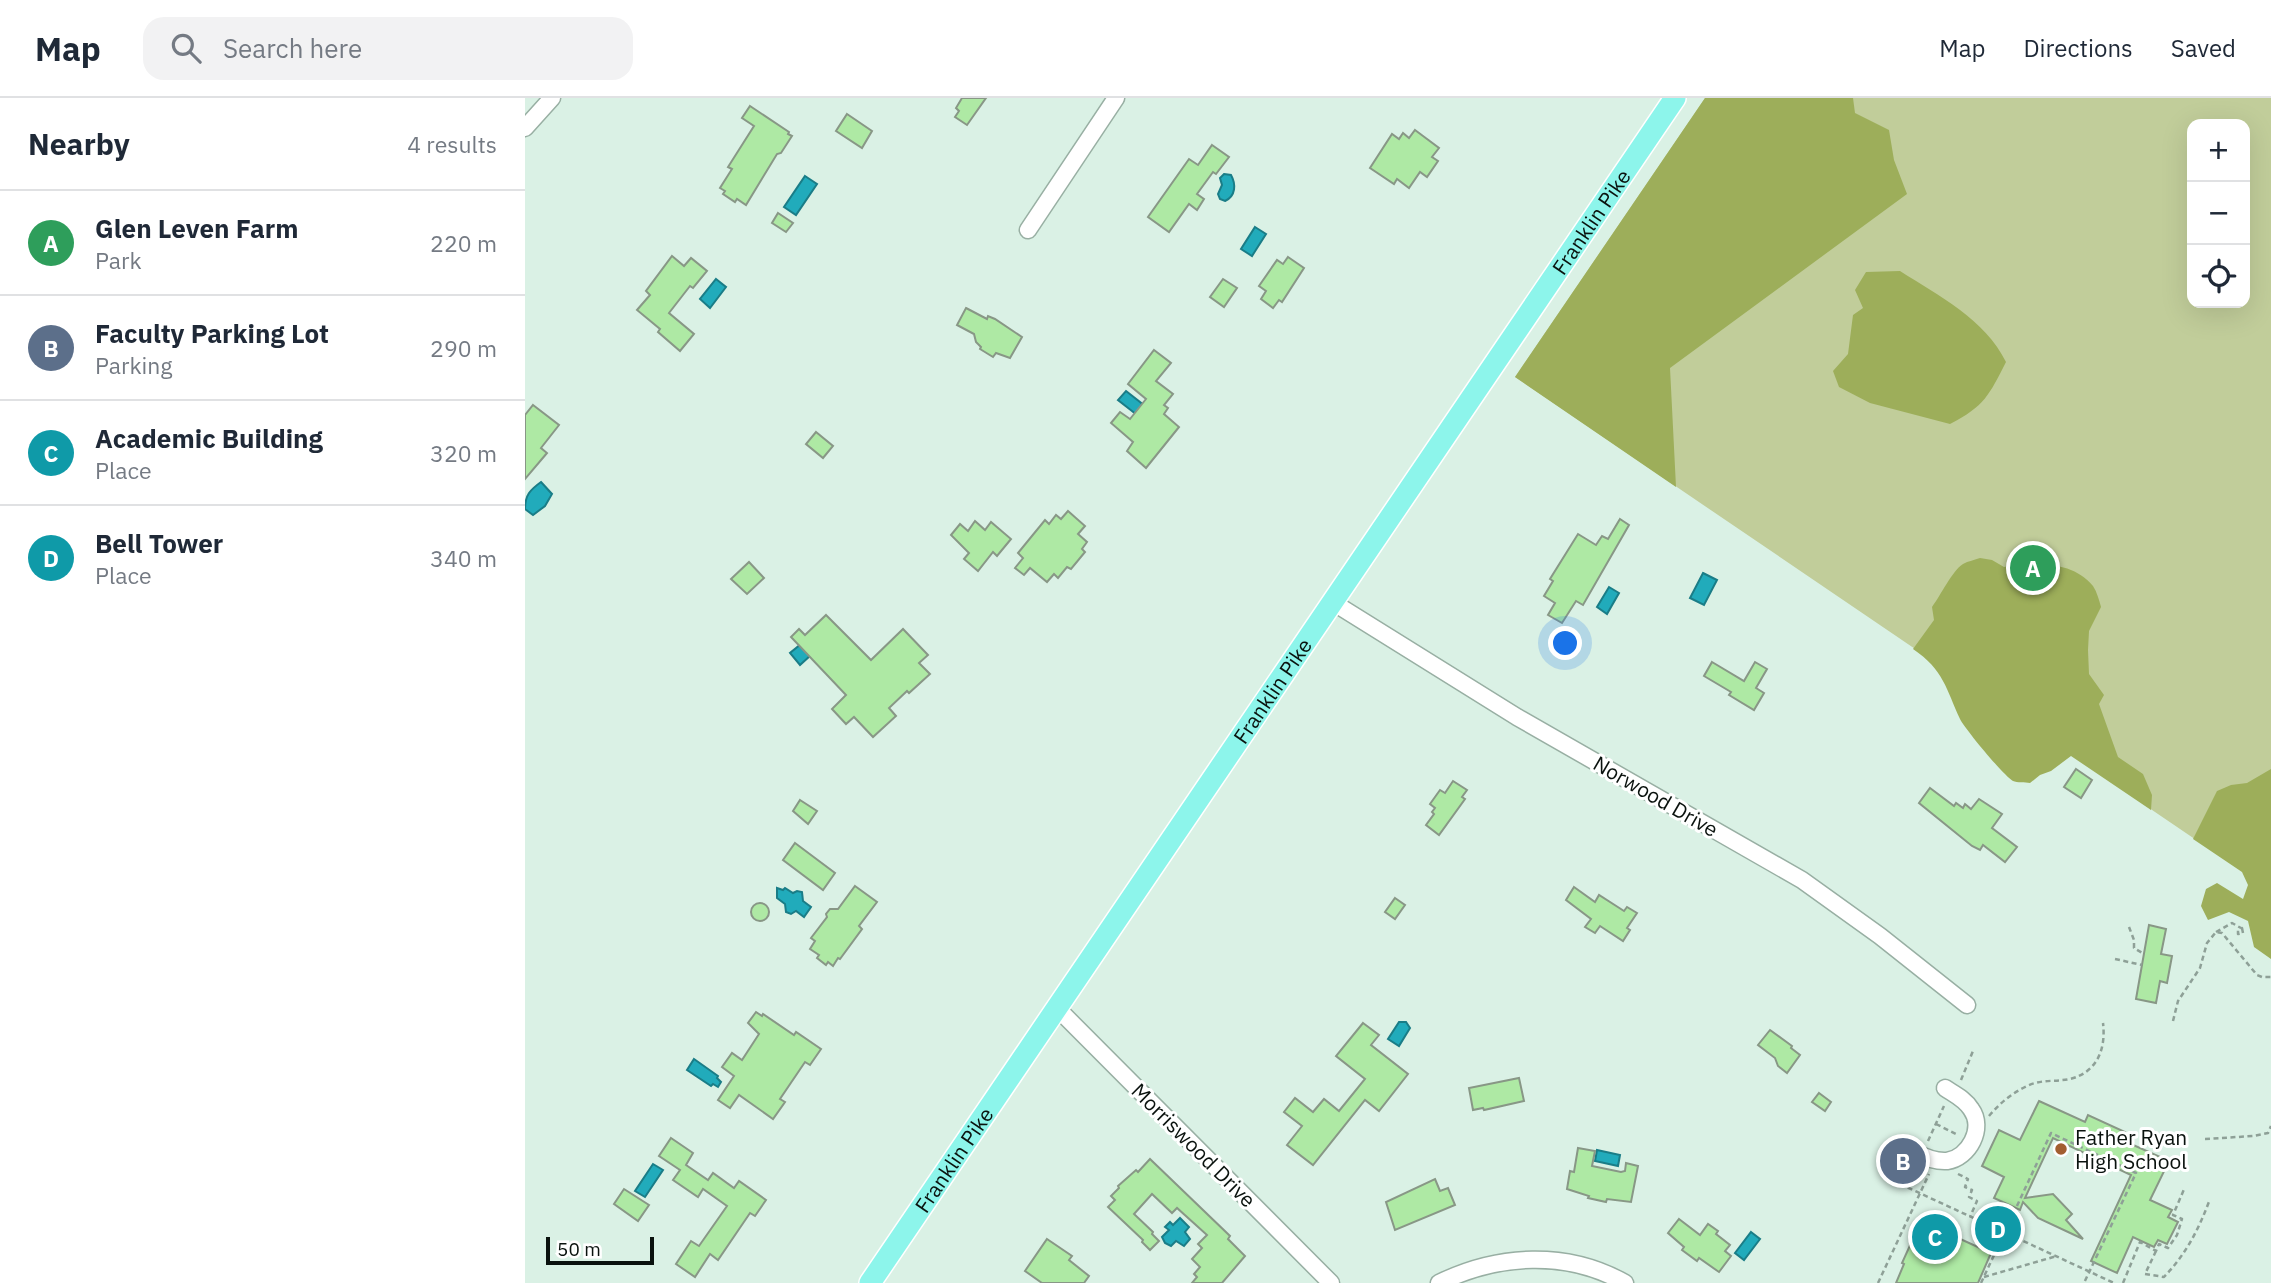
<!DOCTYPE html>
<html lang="en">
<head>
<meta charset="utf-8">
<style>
  :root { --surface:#fff; --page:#f2f2f3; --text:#1f2937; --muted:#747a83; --line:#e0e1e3; --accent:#a25e30 }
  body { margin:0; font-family:"IBM Plex Sans",sans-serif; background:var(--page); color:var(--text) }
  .controls { position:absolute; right:21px; top:21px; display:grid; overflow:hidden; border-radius:14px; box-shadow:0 7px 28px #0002 }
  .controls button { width:63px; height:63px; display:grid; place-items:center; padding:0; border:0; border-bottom:2px solid var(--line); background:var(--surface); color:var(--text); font:35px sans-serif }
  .scale { position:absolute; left:21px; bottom:18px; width:108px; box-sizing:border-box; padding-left:7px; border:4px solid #0a120e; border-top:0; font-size:19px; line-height:24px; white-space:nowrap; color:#0a120e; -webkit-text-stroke:5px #fff; paint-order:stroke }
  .you { position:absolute; left:1041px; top:546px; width:24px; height:24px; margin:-18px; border:5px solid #fff; border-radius:50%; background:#1a73e8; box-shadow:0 0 0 10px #1a73e833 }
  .badge { display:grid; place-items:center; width:46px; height:46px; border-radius:50%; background:var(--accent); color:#fff; font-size:23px; font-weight:700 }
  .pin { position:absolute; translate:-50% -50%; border:4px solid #fff; box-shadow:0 2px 7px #0006 }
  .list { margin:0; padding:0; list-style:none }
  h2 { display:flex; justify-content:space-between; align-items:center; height:91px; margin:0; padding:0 28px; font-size:30px }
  h2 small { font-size:23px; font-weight:400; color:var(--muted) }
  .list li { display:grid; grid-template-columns:46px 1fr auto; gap:21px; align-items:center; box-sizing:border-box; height:105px; padding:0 28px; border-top:2px solid var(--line) }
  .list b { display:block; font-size:26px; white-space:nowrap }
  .list p { margin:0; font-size:23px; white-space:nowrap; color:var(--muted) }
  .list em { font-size:23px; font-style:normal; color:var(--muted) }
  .icon { flex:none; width:38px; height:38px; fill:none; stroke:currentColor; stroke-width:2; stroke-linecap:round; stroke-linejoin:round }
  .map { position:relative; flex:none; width:1746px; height:1185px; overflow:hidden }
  header { display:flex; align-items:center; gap:42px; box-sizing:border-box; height:98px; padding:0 35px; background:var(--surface); border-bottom:2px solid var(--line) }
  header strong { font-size:33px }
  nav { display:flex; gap:38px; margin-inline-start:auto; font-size:24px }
  .search { width:490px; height:63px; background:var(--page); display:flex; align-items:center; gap:18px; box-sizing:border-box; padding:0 24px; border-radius:21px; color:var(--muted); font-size:26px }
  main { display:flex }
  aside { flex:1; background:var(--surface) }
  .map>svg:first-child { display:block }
  .green { fill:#c1cd9a; fill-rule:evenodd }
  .forest { fill:#9dae5a }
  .water { fill:#21abbb; stroke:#1a7d87; stroke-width:2 }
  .building { fill:#aee9a4; stroke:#889786; stroke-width:2 }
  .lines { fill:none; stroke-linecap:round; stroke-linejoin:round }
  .minor-casing { stroke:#98afa3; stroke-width:19 }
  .major-casing { stroke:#fff; stroke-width:24 }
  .path { stroke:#8ea097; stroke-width:2.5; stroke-dasharray:5 3.5; stroke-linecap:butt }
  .minor { stroke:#fff; stroke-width:16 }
  .major { stroke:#8df5eb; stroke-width:21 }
  .poi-dot { fill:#a25e30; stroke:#fff; stroke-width:2.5 }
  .labels { text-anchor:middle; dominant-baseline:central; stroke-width:6; stroke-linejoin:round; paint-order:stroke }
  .street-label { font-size:21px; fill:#0a120e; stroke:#fff }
  .poi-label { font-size:21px; fill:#0a120e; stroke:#fff; text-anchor:start }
</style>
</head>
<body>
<header>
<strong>Map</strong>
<div class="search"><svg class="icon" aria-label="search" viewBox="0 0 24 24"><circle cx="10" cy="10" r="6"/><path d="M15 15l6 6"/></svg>Search here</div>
<nav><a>Map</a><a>Directions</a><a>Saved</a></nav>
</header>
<main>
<aside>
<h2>Nearby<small>4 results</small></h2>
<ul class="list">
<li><span class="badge" style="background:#2e9e5b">A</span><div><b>Glen Leven Farm</b><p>Park</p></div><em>220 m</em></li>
<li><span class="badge" style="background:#5c6f8a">B</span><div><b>Faculty Parking Lot</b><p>Parking</p></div><em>290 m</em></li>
<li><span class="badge" style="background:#0f9aa8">C</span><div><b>Academic Building</b><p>Place</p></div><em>320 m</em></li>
<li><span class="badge" style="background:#0f9aa8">D</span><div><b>Bell Tower</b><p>Place</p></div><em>340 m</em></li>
</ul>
</aside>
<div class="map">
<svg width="1746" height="1185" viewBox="0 0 1746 1185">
  <rect width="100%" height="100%" fill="#daf1e5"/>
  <!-- green -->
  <path class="green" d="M1180 0H1746V823L1733 784 990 279ZM1667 26H1720V205H1667Z"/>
  <!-- forest -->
  <g class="forest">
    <polygon points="1180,0 1328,0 1330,15 1364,32 1369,62 1382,96 1145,270 1151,389 990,279"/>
    <path d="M1375 173C1414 198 1460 221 1481 264 1464 297 1460 308 1425 326L1345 305 1314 289 1308 273 1323 256 1328 217 1338 210 1330 192 1341 174Z"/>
    <path d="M1455 460 1467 462 1479 469C1508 463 1548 463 1568 488 1572 494 1574 502 1576 509L1564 533 1563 552 1564 576 1579 597 1574 606 1593 659 1618 676 1627 697 1626 712 1546 658 1526 673 1515 677 1505 685C1500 684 1492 685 1488 683 1479 678 1440 631 1435 621 1421 591 1419 572 1388 551L1409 522 1407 509C1416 497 1427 473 1438 466 1443 463 1450 462 1455 460Z"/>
    <polygon points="1746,671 1746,861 1729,849 1723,823 1704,814 1683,822 1676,808 1681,791 1692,785 1718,801 1723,787 1717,774 1668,741 1692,693 1706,687 1722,685"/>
  </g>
  <!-- water -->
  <g class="water">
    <path d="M699 76 706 77C711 86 711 98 700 103L695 101 693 96 697 87 695 80Z"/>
    <polygon points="280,78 292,86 271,117 259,109"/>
    <polygon points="730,129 741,136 727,158 716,151"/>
    <polygon points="191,181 201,189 185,210 175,201"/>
    <polygon points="601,293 620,308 612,317 593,302"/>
    <path d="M16 384 27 396 20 408 8 417 0 411C0 397 5 392 16 384Z"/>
    <polygon points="1178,475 1192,482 1179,507 1165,500"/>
    <polygon points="1084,489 1094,495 1082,516 1072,509"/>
    <polygon points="287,537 297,547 275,567 265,555"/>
    <polygon points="252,790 258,792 260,790 268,795 272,793 277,794 278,803 286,809 279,819 271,813 266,816 261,814 260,806 252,800"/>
    <polygon points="874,924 881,924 885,930 874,948 863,941"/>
    <polygon points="169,961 193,978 192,980 196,984 193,989 188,986 186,988 162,972"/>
    <polygon points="1072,1052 1095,1057 1093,1068 1070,1063"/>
    <polygon points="128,1066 138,1072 120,1099 110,1093"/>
    <polygon points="655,1120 664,1129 660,1134 665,1141 659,1148 651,1143 646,1148 640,1145 637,1139 644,1132 640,1129 645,1124 648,1127"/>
    <polygon points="1226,1134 1235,1141 1219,1162 1210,1155"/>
  </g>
  <!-- building -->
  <g class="building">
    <polygon points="437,0 461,0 442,27 430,19 434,13 431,10"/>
    <polygon points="225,8 264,34 263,36 267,38 256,55 252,56 221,107 212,101 210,104 198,96 200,93 195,90 207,71 203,69 229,28 217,20"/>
    <polygon points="322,16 347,33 337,50 311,33"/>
    <polygon points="890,32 914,50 907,59 913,63 902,79 895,74 884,90 872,81 869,86 845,70 867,36 874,41 878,35 884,40"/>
    <polygon points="687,47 704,59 691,76 688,74 672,96 679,101 672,112 664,106 644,134 623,119 664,61 673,67"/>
    <polygon points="253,115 268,125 261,134 247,125"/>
    <polygon points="147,158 159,168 166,160 182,173 168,190 165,188 144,215 169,236 155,253 133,234 135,231 112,212 125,197 121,193"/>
    <polygon points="763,159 779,170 757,204 754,202 748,210 736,201 741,193 734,188 752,162 758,166"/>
    <polygon points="698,181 712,190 699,209 685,199"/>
    <polygon points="441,210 462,221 463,218 470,221 497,239 485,260 471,255 468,259 455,251 456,249 451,244 449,236 432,227"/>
    <polygon points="629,252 646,265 631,283 648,296 639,307 643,310 639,316 654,329 621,370 602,353 608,344 586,325 595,314 605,321 621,301 603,286"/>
    <polygon points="8,307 34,327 16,350 22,355 0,381 0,317"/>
    <polygon points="291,334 308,348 298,360 281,346"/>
    <polygon points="543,413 560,428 553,436 562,444 557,451 560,454 546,471 542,469 533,480 529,476 522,484 505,470 499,477 490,470 498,460 493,455 520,422 524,426 531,417 536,421"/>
    <polygon points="1095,421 1104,427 1058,507 1051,503 1037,525 1023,517 1030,505 1019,498 1028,483 1025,481 1053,436 1071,447 1077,438 1083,441"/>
    <polygon points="450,423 460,432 466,424 486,441 472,458 468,454 453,473 439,461 444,455 426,437 435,426 443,433"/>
    <polygon points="224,464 239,480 222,496 206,481"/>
    <polygon points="301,517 346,562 378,531 403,557 394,565 405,576 384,595 382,593 364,610 371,618 348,639 329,619 321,626 307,611 321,597 266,539 274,531 280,537"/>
    <polygon points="1187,564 1219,583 1230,564 1242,571 1231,590 1239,595 1229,612 1204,597 1206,594 1179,578"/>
    <polygon points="1551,671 1567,682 1556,700 1539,689"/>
    <polygon points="928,683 942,692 937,699 940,701 914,737 901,727 909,716 907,714 910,710 905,706 915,692 920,695"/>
    <polygon points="1405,690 1429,708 1431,705 1438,710 1440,706 1446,711 1454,701 1477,716 1467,730 1492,749 1480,764 1458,747 1455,752 1447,748 1394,705"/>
    <polygon points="275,702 292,713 283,726 268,713"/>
    <polygon points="270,745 310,775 298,792 258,762"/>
    <polygon points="330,788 352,804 334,828 337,831 315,861 313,860 308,868 303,864 301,867 292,860 294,857 285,851 290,843 286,840 302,819 301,816 305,811 313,811"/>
    <polygon points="1049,789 1070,804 1074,797 1099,813 1102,809 1112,815 1102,830 1105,832 1098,843 1075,828 1070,835 1060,829 1066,821 1041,802"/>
    <polygon points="870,800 880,807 870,821 860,814"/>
    <circle cx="235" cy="814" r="9"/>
    <polygon points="1624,827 1641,831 1636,856 1647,858 1642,885 1635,883 1631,905 1611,901"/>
    <polygon points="231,914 237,918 238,916 269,937 271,934 296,951 285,967 280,964 255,1001 260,1004 248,1021 214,997 205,1010 193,1002 209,978 197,969 207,955 217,962 234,936 223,925"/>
    <polygon points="838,925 854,937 846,947 883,976 854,1013 840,1002 788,1067 762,1047 777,1028 759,1014 770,1000 788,1014 799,1001 814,1013 840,981 811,958"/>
    <polygon points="1245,932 1267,948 1266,950 1275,957 1262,975 1253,968 1250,960 1233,947"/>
    <polygon points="994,980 999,1003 959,1012 958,1010 948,1012 944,990"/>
    <polygon points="1294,995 1306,1004 1300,1013 1287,1004"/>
    <polygon points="1514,1003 1560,1024 1563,1017 1600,1034 1597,1042 1644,1063 1625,1102 1647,1112 1643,1119 1653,1124 1642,1146 1633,1142 1629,1149 1608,1139 1592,1175 1566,1163 1606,1077 1528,1040 1500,1100 1528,1096 1547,1116 1541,1122 1558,1141 1513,1120 1498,1104 1495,1112 1469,1100 1479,1079 1457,1068 1474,1032 1495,1042"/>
    <polygon points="146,1040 168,1055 161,1067 183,1082 188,1075 209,1090 214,1083 241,1102 230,1118 225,1115 193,1162 185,1156 170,1179 151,1166 166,1143 174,1148 202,1108 178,1091 173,1099 148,1082 155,1072 134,1058"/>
    <polygon points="1053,1050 1070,1053 1067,1068 1096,1074 1100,1073 1101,1065 1113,1068 1106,1104 1082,1101 1081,1104 1063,1100 1064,1098 1042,1091 1045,1073 1049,1074"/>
    <polygon points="625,1061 705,1138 703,1141 720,1158 697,1185 667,1185 672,1179 669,1176 675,1169 667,1161 677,1150 673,1146 682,1137 652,1110 647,1115 627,1096 609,1116 628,1134 627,1136 634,1143 625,1152 617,1144 618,1142 583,1109 590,1102 586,1098 594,1090 593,1088 611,1072 613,1074"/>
    <polygon points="910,1081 915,1093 923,1090 930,1107 870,1132 861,1104"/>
    <polygon points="99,1091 124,1107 113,1123 89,1106"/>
    <polygon points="1154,1121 1175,1137 1183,1126 1193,1133 1191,1136 1205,1147 1200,1153 1206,1158 1194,1174 1174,1160 1172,1163 1157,1152 1159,1149 1143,1135"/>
    <polygon points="1396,1123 1466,1155 1453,1185 1371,1185 1379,1166 1377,1165"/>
    <polygon points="522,1141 547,1158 544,1162 564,1178 559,1185 517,1185 500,1173"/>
  </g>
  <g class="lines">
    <!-- minor casing -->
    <g class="minor-casing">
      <g id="minor">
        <polyline points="0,30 27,0"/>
        <polyline points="503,132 591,0"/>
        <polyline points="809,505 992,619 1277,782 1355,838 1442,907"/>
        <polyline points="531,909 806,1185"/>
        <path d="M1389 1054C1399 1059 1411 1064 1422 1063 1444 1060 1460 1030 1446 1011 1440 1001 1429 996 1420 990"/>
        <path d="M914 1185C973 1156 1042 1152 1100 1185"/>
      </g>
    </g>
    <!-- major casing -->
    <g class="major-casing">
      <g id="major">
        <path id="s1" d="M345 1185 1150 0"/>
      </g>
    </g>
    <!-- path -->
    <g class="path">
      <polyline points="1604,829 1609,842 1609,850 1619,856"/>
      <polygon points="1717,830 1718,835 1713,836 1713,832"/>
      <polyline points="1691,834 1707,825 1716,830"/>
      <polyline points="1590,861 1617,867"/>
      <polyline points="1648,923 1653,903 1675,870 1682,845 1691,834 1697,835 1732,877 1737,879 1746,879"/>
      <polyline points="1436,982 1448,953"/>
      <path d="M1464 1018C1475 1005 1487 995 1502 988 1516 981 1531 984 1545 981 1573 974 1581 950 1578 925"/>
      <polyline points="1411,1026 1433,1037"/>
      <polyline points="1680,1041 1728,1038 1743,1035 1746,1028"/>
      <polyline points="1403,1043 1419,1008"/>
      <polyline points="1433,1076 1443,1081 1440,1089 1447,1092 1444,1099 1452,1103 1445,1119"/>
      <polyline points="1375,1086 1589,1185"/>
      <path d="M1631 1153 1620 1176 1639 1179C1661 1156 1674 1131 1685 1101"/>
      <polyline points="1459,1179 1532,1158"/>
      <polyline points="1353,1185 1404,1076"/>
      <polyline points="1456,1185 1526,1035 1611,1075 1559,1185"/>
      <polyline points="1598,1185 1615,1144 1631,1153 1634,1146 1643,1150 1652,1137 1657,1121 1648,1117 1660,1089"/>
    </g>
    <!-- minor -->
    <use href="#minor" class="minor"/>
    <!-- major -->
    <use href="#major" class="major"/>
  </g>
  <!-- markers -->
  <circle class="poi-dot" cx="1536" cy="1051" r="7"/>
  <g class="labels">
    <!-- street labels -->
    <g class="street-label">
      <text stroke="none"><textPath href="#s1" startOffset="1283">Franklin Pike</textPath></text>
      <text stroke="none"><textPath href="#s1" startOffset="716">Franklin Pike</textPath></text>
      <text transform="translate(1131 698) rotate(30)">Norwood Drive</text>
      <text transform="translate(669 1047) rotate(45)">Morriswood Drive</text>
      <text stroke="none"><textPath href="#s1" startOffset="149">Franklin Pike</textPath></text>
    </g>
    <!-- poi labels -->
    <g class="poi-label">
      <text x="1550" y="1039">Father Ryan<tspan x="1550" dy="24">High School</tspan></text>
    </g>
  </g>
</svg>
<div class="controls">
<button>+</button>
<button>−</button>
<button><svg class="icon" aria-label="locate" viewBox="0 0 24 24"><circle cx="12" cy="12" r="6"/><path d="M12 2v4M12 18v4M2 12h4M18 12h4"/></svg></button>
</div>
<div class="scale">50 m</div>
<div class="you"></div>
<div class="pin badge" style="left:1508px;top:470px;background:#2e9e5b">A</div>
<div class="pin badge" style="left:1378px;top:1063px;background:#5c6f8a">B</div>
<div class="pin badge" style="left:1410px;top:1139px;background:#0f9aa8">C</div>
<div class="pin badge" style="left:1473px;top:1131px;background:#0f9aa8">D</div>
</div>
</main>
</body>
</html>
